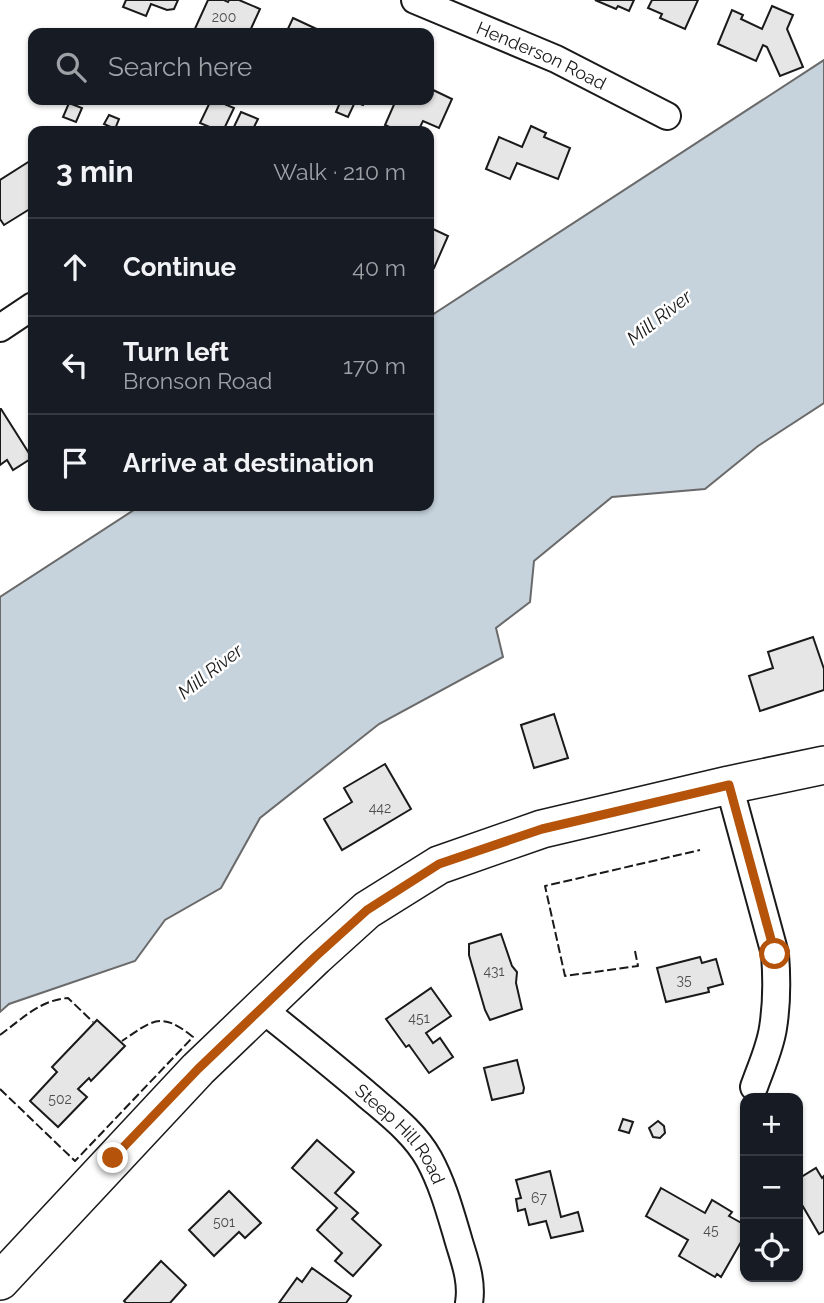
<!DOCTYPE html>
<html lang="en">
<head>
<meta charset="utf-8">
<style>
  :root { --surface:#171b24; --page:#242831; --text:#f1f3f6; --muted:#9ea1a6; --line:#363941 }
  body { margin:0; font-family:Raleway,sans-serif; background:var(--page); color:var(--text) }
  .controls { position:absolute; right:21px; bottom:21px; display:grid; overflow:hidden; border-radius:14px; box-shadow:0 2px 5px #0004 }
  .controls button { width:63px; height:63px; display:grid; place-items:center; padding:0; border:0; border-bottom:2px solid var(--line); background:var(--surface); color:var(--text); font:35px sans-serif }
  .stop { position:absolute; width:21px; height:21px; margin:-16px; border:5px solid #b45309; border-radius:50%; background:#fff }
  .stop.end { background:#b45309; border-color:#fff; box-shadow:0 2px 7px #0008 }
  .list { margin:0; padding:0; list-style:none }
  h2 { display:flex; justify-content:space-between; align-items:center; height:91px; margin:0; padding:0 28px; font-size:30px }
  h2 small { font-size:23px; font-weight:400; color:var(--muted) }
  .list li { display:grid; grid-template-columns:46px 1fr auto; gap:21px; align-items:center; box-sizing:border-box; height:98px; padding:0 28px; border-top:2px solid var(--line) }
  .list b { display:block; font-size:26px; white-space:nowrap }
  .list p { margin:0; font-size:23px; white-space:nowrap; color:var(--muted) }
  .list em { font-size:23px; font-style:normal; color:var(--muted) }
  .icon { flex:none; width:38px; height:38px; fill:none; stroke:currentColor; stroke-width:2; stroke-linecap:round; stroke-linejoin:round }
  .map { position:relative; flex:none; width:824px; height:1303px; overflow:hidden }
  .search { position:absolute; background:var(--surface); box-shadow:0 2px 5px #0004; left:28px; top:28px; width:406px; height:77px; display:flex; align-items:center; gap:18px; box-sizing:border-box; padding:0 24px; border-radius:14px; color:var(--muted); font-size:26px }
  .panel { position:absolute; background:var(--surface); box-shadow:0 2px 5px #0004; left:28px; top:126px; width:406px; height:385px; border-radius:14px }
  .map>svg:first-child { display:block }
  .water { fill:#c6d2dc; stroke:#6a6a6a; stroke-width:2 }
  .building { fill:#e6e6e6; stroke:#1a1a1a; stroke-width:2 }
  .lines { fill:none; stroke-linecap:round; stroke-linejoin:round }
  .street-casing { stroke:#1a1a1a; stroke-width:30 }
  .secondary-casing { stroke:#1a1a1a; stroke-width:40 }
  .street { stroke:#fff; stroke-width:26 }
  .secondary { stroke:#fff; stroke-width:37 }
  .fence { stroke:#1a1a1a; stroke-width:2; stroke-dasharray:9 3.5; stroke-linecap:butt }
  .route { stroke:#b45309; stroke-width:9 }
  .labels { text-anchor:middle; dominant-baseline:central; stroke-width:5; stroke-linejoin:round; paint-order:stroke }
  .number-label { font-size:14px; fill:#4d4d4d }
  .street-label { font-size:18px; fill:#1a1a1a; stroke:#fff }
  .water-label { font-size:19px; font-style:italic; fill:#1a1a1a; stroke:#fff }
</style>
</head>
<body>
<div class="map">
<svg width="824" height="1303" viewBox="0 0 824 1303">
  <rect width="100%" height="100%" fill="#fff"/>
  <!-- water -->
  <polygon class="water" points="824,60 824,403 758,446 705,489 612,497 534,561 530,602 496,628 503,657 379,724 260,818 221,888 165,920 135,961 9,1004 0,1012 0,597 140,506 429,506 429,317"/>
  <!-- building -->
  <g class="building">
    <polygon points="126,0 178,0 174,9 167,10 151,4 146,16 123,7"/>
    <polygon points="208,0 224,0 228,2 229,0 239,0 260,9 249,33 193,33"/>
    <polygon points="595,0 634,0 629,11 618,6 616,9"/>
    <polygon points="652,0 698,0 685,29 660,18 662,14 648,8"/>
    <polygon points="772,6 793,15 787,29 803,67 780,76 767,47 763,45 756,61 718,44 732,10 743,15 741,19 762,29"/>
    <polygon points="293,18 323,32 323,33 286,33"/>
    <polygon points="429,88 452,99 439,128 423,121 418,131 398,131 385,125 396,100 429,100"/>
    <polygon points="211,100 215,100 234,108 223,131 219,131 200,123"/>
    <polygon points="341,100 366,100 363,105 355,102 348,117 336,112"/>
    <polygon points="69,103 82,108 76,122 63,117"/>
    <polygon points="241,112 258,119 252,131 232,131"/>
    <polygon points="109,115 119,119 115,129 104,124"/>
    <polygon points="531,126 546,133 544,137 570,148 558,179 517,163 510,179 486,169 499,137 522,147"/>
    <polygon points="33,159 33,207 4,225 0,219 0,180"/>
    <polygon points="433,229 448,236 434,268 429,266 429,241"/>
    <polygon points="0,409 1,409 32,458 13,470 7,460 0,465"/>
    <polygon points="813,637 824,669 824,690 760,711 749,676 773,668 768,652"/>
    <polygon points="554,714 568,758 534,768 521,725"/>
    <polygon points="385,764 411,809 342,850 324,819 352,802 344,788"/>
    <polygon points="501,934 512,966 517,972 516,983 522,1009 490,1020 485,1010 469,955 469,944"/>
    <polygon points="700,957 702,963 716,959 723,984 708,988 709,992 666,1002 657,968"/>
    <polygon points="431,988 451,1016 426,1033 433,1043 440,1038 453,1057 429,1073 409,1045 406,1047 386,1019"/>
    <polygon points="97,1020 125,1046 91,1081 89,1078 78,1089 87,1097 58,1127 30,1101 57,1072 52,1067"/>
    <polygon points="517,1060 524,1088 523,1093 492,1100 484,1068"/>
    <polygon points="623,1119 633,1122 629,1133 619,1130"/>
    <polygon points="658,1121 664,1126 665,1133 660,1138 653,1137 649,1128"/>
    <polygon points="317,1140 354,1172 335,1193 358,1213 352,1219 381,1245 353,1276 335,1261 342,1253 317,1230 337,1208 292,1168"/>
    <polygon points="816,1168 822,1178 824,1176 824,1231 819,1234 798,1198 798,1179"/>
    <polygon points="550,1171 561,1217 578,1212 583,1231 551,1238 546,1221 529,1225 525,1209 518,1211 516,1199 521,1198 516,1180"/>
    <polygon points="661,1188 705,1213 712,1200 732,1212 729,1216 745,1225 745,1235 721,1277 717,1274 715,1277 679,1256 688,1240 646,1216"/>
    <polygon points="229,1191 261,1223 245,1238 239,1232 214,1256 189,1230"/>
    <polygon points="161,1261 186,1285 170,1303 126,1303 124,1301"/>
    <polygon points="312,1268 351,1296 346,1303 279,1303 297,1278 302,1282"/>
  </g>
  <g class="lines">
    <!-- street casing -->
    <g class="street-casing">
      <g id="street">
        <path id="s1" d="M415 0 556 59 667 116"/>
        <polyline points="0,328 33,306"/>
        <path d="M729 785 775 954C777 979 777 1003 773 1028 770 1048 761 1067 754 1087"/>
        <path id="s2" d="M261 1008C296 1036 331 1064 365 1093 388 1113 414 1132 429 1159 442 1183 449 1208 457 1235 463 1257 473 1279 469 1303"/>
      </g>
    </g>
    <!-- secondary casing -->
    <g class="secondary-casing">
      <polyline id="secondary" points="0,1281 198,1069 315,957 367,910 439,865 542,829 729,785 824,765"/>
    </g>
    <!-- street -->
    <use href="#street" class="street"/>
    <!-- secondary -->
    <use href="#secondary" class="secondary"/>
    <!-- fence -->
    <g class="fence">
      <polyline points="635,951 638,966 565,976 545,886 700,850"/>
      <path d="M0 1035C22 1019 40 1000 68 998L93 1022"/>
      <path d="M0 1089 75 1161 193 1037C161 1011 153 1020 122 1041"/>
    </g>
  </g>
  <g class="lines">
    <!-- route -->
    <polyline class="route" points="113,1158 198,1069 315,957 367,910 439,864 542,829 729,785 775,954"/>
  </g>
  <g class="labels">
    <!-- number labels -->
    <g class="number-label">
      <text x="224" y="17">200</text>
      <text x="380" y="808">442</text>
      <text x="494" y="971">431</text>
      <text x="684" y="980">35</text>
      <text x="419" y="1018">451</text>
      <text x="60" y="1099">502</text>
      <text x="539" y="1198">67</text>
      <text x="224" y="1222">501</text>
      <text x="711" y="1230">45</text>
    </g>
    <!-- street labels -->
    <g class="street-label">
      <text stroke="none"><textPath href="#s1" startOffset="138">Henderson Road</textPath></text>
      <text stroke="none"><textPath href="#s2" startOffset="189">Steep Hill Road</textPath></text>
    </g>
    <!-- water labels -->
    <g class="water-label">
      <text transform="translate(659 317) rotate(-38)">Mill River</text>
      <text transform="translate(210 671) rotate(-38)">Mill River</text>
    </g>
  </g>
</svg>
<div class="controls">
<button>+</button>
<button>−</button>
<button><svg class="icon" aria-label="locate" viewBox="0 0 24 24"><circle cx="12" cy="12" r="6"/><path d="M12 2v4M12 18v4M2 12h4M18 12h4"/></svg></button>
</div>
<div class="stop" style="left:775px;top:954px"></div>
<div class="stop end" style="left:113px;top:1158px"></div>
<div class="search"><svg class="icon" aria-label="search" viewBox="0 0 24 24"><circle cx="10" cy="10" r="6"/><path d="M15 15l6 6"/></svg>Search here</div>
<section class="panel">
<h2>3 min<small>Walk · 210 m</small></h2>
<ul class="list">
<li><svg class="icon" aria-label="ahead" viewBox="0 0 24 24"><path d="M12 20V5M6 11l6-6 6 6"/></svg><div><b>Continue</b></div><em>40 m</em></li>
<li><svg class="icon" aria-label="left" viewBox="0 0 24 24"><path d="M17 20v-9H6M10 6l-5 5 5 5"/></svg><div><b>Turn left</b><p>Bronson Road</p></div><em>170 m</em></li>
<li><svg class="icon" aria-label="arrive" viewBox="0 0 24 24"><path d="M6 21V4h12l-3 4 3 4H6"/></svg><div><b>Arrive at destination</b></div></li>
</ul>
</section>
</div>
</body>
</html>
